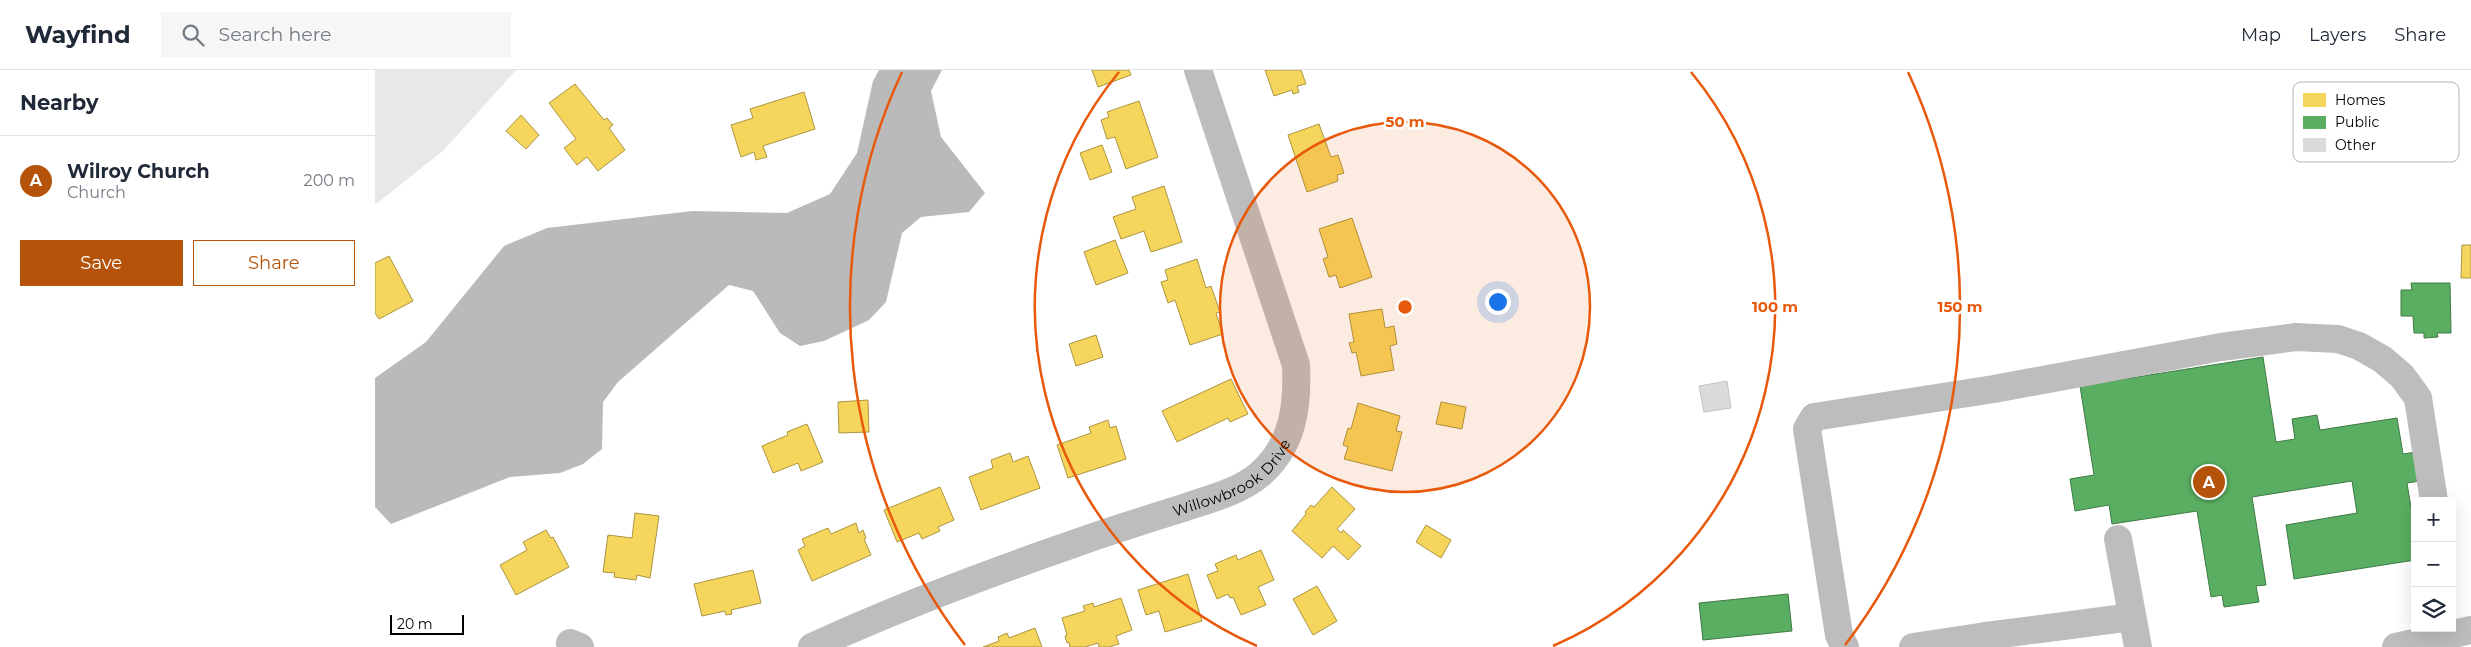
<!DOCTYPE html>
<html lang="en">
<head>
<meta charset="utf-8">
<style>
  :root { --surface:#fff; --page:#f6f6f7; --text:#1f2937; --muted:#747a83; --line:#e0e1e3; --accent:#b45309 }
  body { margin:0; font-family:Montserrat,sans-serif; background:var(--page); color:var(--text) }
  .controls { position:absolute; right:15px; bottom:15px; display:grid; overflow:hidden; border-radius:0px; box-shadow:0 5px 20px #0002 }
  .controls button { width:45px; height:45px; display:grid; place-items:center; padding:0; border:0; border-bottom:1px solid var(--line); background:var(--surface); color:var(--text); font:25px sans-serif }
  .scale { position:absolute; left:15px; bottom:12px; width:74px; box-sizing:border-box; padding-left:5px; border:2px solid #000; border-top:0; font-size:14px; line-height:18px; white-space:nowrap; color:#000; -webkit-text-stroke:4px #fff; paint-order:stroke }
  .you { position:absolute; left:1122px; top:231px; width:18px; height:18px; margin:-12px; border:4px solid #fff; border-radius:50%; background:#1a73e8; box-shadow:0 0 0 8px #1a73e833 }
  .badge { display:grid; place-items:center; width:32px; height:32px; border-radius:50%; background:var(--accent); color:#fff; font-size:16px; font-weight:700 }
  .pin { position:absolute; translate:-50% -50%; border:2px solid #fff; box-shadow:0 1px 5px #0006 }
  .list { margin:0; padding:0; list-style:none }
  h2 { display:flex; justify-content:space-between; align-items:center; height:65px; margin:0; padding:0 20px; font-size:21px }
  h2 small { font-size:16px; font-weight:400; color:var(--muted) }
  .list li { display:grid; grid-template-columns:32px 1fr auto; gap:15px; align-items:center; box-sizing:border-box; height:90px; padding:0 20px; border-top:1px solid var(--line) }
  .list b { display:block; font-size:19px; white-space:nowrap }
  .list p { margin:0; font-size:16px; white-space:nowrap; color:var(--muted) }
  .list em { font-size:16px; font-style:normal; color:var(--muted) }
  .actions { display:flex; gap:10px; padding:15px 20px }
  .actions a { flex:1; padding:11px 0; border:1px solid var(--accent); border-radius:0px; text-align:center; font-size:18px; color:var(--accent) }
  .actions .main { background:var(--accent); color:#fff }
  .icon { flex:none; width:28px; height:28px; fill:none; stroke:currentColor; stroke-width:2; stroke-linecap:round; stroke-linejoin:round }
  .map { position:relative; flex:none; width:2096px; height:577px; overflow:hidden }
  header { display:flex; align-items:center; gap:30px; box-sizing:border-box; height:70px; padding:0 25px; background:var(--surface); border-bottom:1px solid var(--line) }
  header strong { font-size:24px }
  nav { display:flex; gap:28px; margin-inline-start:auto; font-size:18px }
  .search { width:350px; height:45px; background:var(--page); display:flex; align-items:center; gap:12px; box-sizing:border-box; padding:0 18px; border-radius:0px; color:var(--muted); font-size:19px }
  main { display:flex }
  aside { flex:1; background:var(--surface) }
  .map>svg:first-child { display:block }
  .green { fill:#e8e8e8 }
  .water { fill:#bababa }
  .homes { fill:#f6d55c; stroke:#ac9540 }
  .public { fill:#5aae61; stroke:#3f7a44 }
  .building { fill:#dbdbdb; stroke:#c3c3c3 }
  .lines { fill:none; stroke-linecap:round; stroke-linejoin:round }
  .minor { stroke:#bdbdbd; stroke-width:28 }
  .ring { fill:none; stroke:#e8590c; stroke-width:2.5 }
  .labels { text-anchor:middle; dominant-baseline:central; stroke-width:5; stroke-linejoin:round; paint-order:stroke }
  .street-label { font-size:15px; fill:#000; stroke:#fff }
  .key { fill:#fff; stroke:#b2b2b2; stroke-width:1 }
  .key-label { font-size:14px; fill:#000 }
  .centre { fill:#e8590c; stroke:#fff; stroke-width:2.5 }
  .ring-label { font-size:15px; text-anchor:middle; font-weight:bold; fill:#e8590c; stroke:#fff; stroke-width:5; stroke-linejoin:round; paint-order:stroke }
</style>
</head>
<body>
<header>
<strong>Wayfind</strong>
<div class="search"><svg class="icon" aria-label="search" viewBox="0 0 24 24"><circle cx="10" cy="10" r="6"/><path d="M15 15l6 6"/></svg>Search here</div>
<nav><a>Map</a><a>Layers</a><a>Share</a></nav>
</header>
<main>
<aside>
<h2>Nearby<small></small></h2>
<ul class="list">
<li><span class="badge">A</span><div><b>Wilroy Church</b><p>Church</p></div><em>200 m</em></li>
</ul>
<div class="actions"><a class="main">Save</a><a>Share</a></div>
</aside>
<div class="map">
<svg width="2096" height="577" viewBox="0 0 2096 577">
  <rect width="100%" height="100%" fill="#fff"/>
  <!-- green -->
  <polygon class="green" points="0,0 141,0 69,80 0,135"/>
  <!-- water -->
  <polygon class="water" points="504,0 567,0 556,21 566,67 610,123 594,142 546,147 527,163 511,232 494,250 449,271 425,276 405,263 378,221 354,215 243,312 228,332 227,379 208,394 185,403 135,407 16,454 0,437 0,308 51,272 129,176 172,158 317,141 412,143 455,124 482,83 498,11"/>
  <!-- homes -->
  <g class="homes">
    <polygon points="717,0 754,0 756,5 723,17"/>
    <polygon points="890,0 926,0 931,14 922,16 924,22 918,24 917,20 899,26"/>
    <polygon points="200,14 229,50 232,48 238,55 234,58 250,80 223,101 212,87 202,95 189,78 201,69 174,33"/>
    <polygon points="429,22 440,59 388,76 392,87 381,90 379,82 366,87 356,55 378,48 375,39"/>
    <polygon points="764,31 783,87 751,99 740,67 732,69 726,50 734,47 732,42"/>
    <polygon points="146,45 164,65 151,79 131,61"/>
    <polygon points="944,54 956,87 963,85 969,103 962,105 963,111 932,122 913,65"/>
    <polygon points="727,75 737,102 715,110 705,83"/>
    <polygon points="789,116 807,172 776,182 769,161 746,169 738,147 761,139 757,127"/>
    <polygon points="977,148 997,207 965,218 961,205 954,207 948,189 953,187 944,159"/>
    <polygon points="740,170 753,203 721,215 709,182"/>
    <polygon points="2087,175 2096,175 2096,208 2086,208"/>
    <polygon points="14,186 38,231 4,249 0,243 0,193"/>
    <polygon points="822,189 831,218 836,216 845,242 841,243 848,264 815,275 800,230 793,233 786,212 793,210 790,200"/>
    <polygon points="1007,239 1010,258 1019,256 1022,274 1015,276 1019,300 986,306 981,282 977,283 974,273 979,272 974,244"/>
    <polygon points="721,265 728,287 701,296 694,274"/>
    <polygon points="856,309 873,344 855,352 853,348 802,372 787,341"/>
    <polygon points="493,330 494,362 464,363 463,332"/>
    <polygon points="1066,332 1091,337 1087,359 1061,354"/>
    <polygon points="983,333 1025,346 1021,361 1027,362 1017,401 969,389 973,377 968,375 973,358 976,359"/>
    <polygon points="733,350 735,358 741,356 751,389 693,408 682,375 716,363 714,357"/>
    <polygon points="432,354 448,392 426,401 423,393 398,403 387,376 413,365 412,362"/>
    <polygon points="635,383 638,392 653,386 665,418 606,440 594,407 618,398 616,390"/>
    <polygon points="565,417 579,450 563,457 565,461 547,469 544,463 522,472 509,440"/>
    <polygon points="957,417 980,439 962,459 966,463 968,460 986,476 973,490 958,476 947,488 917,461 931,444 930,442 936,435 939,437"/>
    <polygon points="260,443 284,446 275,508 262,505 261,510 239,507 240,503 228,502 233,465 257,468"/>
    <polygon points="481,453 484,463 488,460 491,468 489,469 496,485 437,511 423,480 430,476 427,469 453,458 456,464"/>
    <polygon points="1051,455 1076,470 1066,488 1041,472"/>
    <polygon points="171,460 176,468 178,467 194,497 141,525 125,495 152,480 148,472"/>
    <polygon points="886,480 899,510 883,517 891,535 866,545 858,527 855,528 853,524 842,529 832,505 843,501 840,494 861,485 863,490"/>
    <polygon points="378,500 386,533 356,540 357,544 351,545 350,541 327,546 319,514"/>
    <polygon points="813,504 827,551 790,562 784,541 771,545 763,520"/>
    <polygon points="942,516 962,551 938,565 918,529"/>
    <polygon points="746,528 757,560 741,566 744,574 734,577 724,577 723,573 710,577 695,577 694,572 692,573 690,566 692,565 687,548 710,541 708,536 718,533 719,537"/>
    <polygon points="660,558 667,577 608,577 624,571 623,567 632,563 634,568"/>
  </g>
  <!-- public -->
  <g class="public">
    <polygon points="2036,213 2075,213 2076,263 2062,263 2063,267 2049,268 2049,263 2039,263 2038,246 2026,246 2026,220 2037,220"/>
    <polygon points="1888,287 1901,372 1920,369 1917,349 1942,345 1945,360 2022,348 2028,384 2041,382 2045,411 2032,413 2040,462 2040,490 1919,509 1911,455 1982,443 1977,411 1877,427 1891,515 1881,516 1884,532 1849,537 1847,525 1836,527 1822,441 1737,454 1734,435 1700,441 1695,409 1719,405 1705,316"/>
    <polygon points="1413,524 1417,561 1328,570 1324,533"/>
  </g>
  <!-- building -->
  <polygon class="building" points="1352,311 1356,338 1329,342 1324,316"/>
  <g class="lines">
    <!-- minor -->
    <g class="minor">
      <polyline points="1743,469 1763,577"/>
      <polyline points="1611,566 1757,547"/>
      <polyline points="195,573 205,577"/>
      <path id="s1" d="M437 577C523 537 614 503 704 472 738 460 773 449 808 438 834 429 862 423 884 405 918 376 923 337 921 295L823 0"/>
      <polyline points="1470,577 1464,565 1432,359 1439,347 1619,319 1846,277 1921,267 1963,269 1984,276 2007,289 2027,306 2043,328 2059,431"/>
      <polyline points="1538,577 1611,566 1613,577"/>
      <polyline points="2021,577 2096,560"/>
    </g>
  </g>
  <!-- distance rings -->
  <circle cx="1030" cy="237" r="185" fill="#e8590c" fill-opacity=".12"/>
  <g class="ring">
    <circle cx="1030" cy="237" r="185"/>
    <path d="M882 576A370 370 0 0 1 744 2M1316 2A370 370 0 0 1 1178 576"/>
    <path d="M590 575A555 555 0 0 1 527 2M1533 2A555 555 0 0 1 1470 575"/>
  </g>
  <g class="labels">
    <!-- street labels -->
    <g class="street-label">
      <text stroke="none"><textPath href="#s1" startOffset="455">Willowbrook Drive</textPath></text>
    </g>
  </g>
  <!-- legend -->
  <rect x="1918" y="12" width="166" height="80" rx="8" class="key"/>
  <rect x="1928" y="23" width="23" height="14" fill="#f6d55c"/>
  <rect x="1928" y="46" width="23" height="13" fill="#5aae61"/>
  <rect x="1928" y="68" width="23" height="14" fill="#dbdbdb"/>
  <g class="key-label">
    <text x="1960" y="35">Homes</text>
    <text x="1960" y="57">Public</text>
    <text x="1960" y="80">Other</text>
  </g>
  <circle cx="1030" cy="237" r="8" class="centre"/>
  <g class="ring-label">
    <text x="1030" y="57">50 m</text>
    <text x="1400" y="242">100 m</text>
    <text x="1585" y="242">150 m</text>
  </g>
</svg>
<div class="controls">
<button>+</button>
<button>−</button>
<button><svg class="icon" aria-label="layers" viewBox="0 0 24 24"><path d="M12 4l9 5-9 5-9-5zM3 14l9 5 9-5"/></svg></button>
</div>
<div class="scale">20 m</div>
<div class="you"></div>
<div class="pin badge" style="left:1834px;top:412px">A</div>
</div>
</main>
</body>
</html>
